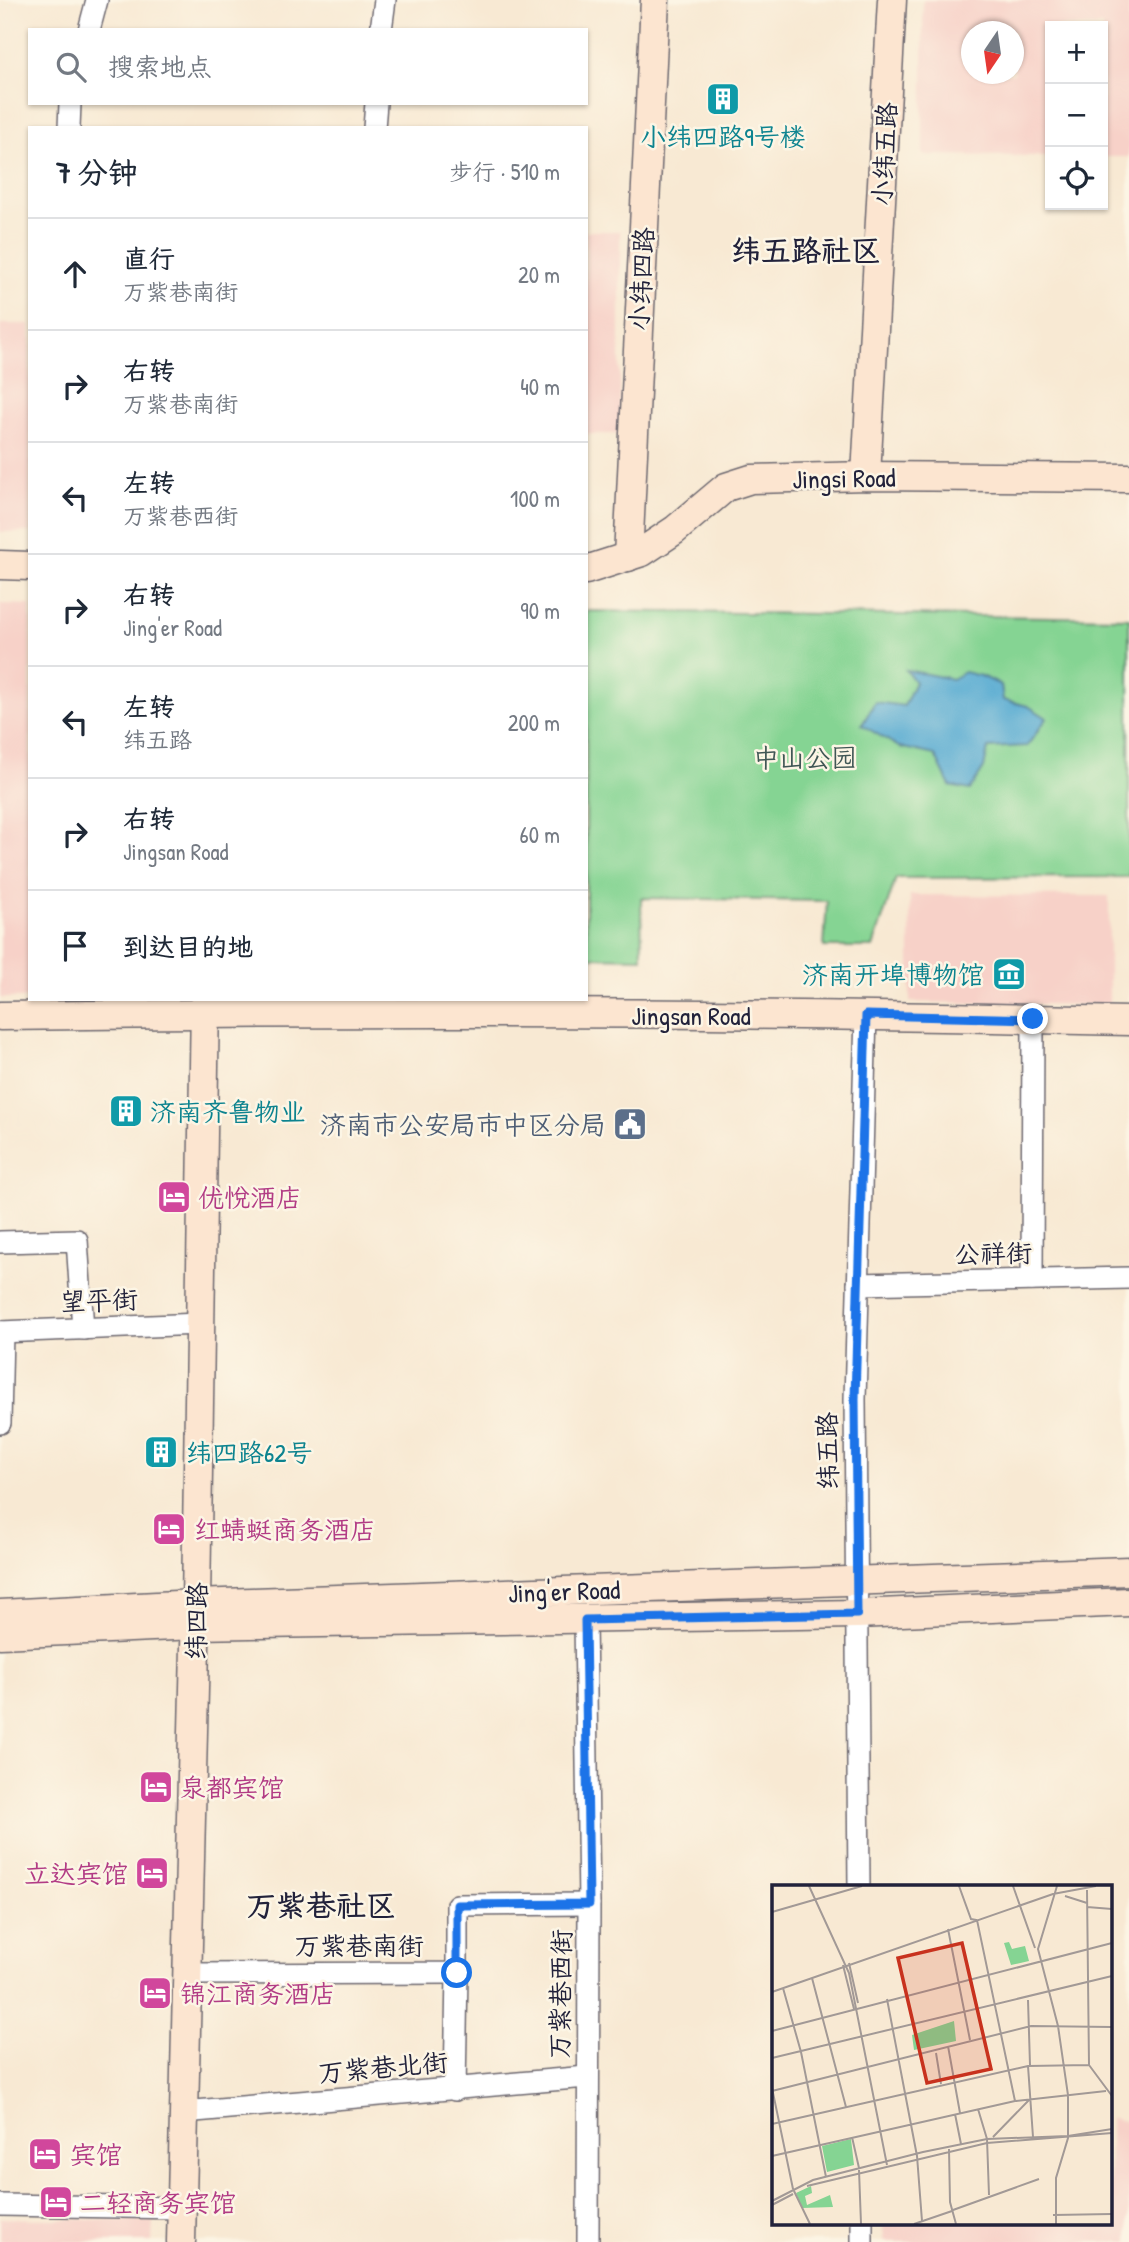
<!DOCTYPE html>
<html lang="zh">
<head>
<meta charset="utf-8">
<style>
  :root { --surface:#fff; --page:#f2f2f3; --text:#1f2937; --muted:#747a83; --line:#e0e1e3 }
  body { margin:0; font-family:"Patrick Hand","LXGW WenKai TC",sans-serif; background:var(--page); color:var(--text) }
  .controls { position:absolute; right:21px; top:21px; display:grid; overflow:hidden; border-radius:0px; box-shadow:0 2px 5px #0004 }
  .controls button { width:63px; height:63px; display:grid; place-items:center; padding:0; border:0; border-bottom:2px solid var(--line); background:var(--surface); color:var(--text); font:35px sans-serif }
  .compass { position:absolute; left:961px; top:21px; width:63px; height:63px; border-radius:50%; background:var(--surface); box-shadow:0 2px 5px #0004; rotate:193deg }
  .stop { position:absolute; width:21px; height:21px; margin:-16px; border:5px solid #1a73e8; border-radius:50%; background:#fff }
  .stop.end { background:#1a73e8; border-color:#fff; box-shadow:0 2px 7px #0008 }
  .list { margin:0; padding:0; list-style:none }
  h2 { display:flex; justify-content:space-between; align-items:center; height:91px; margin:0; padding:0 28px; font-size:30px }
  h2 small { font-size:23px; font-weight:400; color:var(--muted) }
  .list li { display:grid; grid-template-columns:46px 1fr auto; gap:21px; align-items:center; box-sizing:border-box; height:112px; padding:0 28px; border-top:2px solid var(--line) }
  .list b { display:block; font-size:26px; white-space:nowrap }
  .list p { margin:0; font-size:23px; white-space:nowrap; color:var(--muted) }
  .list em { font-size:23px; font-style:normal; color:var(--muted) }
  .icon { flex:none; width:38px; height:38px; fill:none; stroke:currentColor; stroke-width:2; stroke-linecap:round; stroke-linejoin:round }
  .map { position:relative; flex:none; width:1129px; height:2242px; overflow:hidden }
  .search { position:absolute; background:var(--surface); box-shadow:0 2px 5px #0004; left:28px; top:28px; width:560px; height:77px; display:flex; align-items:center; gap:18px; box-sizing:border-box; padding:0 24px; border-radius:0px; color:var(--muted); font-size:26px }
  .panel { position:absolute; background:var(--surface); box-shadow:0 2px 5px #0004; left:28px; top:126px; width:560px; height:875px; border-radius:0px }
  .map>svg:first-child { display:block }
  .built { fill:#f7d1c8; fill-rule:evenodd }
  .green { fill:#85d493; stroke:#547b67; stroke-width:2 }
  .water { fill:#56abd2; stroke:#3c6686; stroke-width:2 }
  .lines { fill:none; stroke-linecap:round; stroke-linejoin:round }
  .street-casing { stroke:#6d6870; stroke-width:24 }
  .secondary-casing { stroke:#6d6870; stroke-width:31 }
  .street { stroke:#fff; stroke-width:21 }
  .secondary { stroke:#fce5d0; stroke-width:28 }
  .route { stroke:#1a73e8; stroke-width:9 }
  .labels { text-anchor:middle; dominant-baseline:central; stroke-width:5; stroke-linejoin:round; paint-order:stroke }
  .culture-label { font-size:26px; fill:#0d838f; stroke:#fcf5e5; text-anchor:start }
  .street-label { font-size:26px; fill:#22223b; stroke:#fcf5e5 }
  .park-label { font-size:26px; fill:#405755; stroke:#fcf5e5 }
  .service-label { font-size:26px; fill:#4e5e75; stroke:#fcf5e5; text-anchor:end }
  .hotel-label { font-size:26px; fill:#b23c85; stroke:#fcf5e5; text-anchor:start }
  .quarter-label { font-size:30px; font-weight:bold; fill:#22223b; stroke:#fcf5e5 }
  .inset-road { fill:none; stroke:#a29996; stroke-width:2 }
  .view { fill:#c8321e; fill-opacity:0.15; stroke:#c8321e; stroke-width:3.5 }
  .inset-edge { fill:none; stroke:#22223b; stroke-width:3.5 }
</style>
</head>
<body>
<div class="map">
<svg width="1129" height="2242" viewBox="0 0 1129 2242">
  <rect width="100%" height="100%" fill="#fcf5e5"/>
  <filter id="ink" filterUnits="userSpaceOnUse"><feTurbulence type="fractalNoise" baseFrequency=".0143" numOctaves="2"/><feDisplacementMap in="SourceGraphic" scale="14" xChannelSelector="R" yChannelSelector="G"/><feConvolveMatrix kernelMatrix="1 2 1 2 8 2 1 2 1" color-interpolation-filters="sRGB"/></filter>
  <filter id="wash" filterUnits="userSpaceOnUse"><feTurbulence type="fractalNoise" baseFrequency=".00686" numOctaves="4" result="noise"/><feDisplacementMap in="SourceGraphic" scale="28" xChannelSelector="R" yChannelSelector="G"/><feGaussianBlur stdDeviation="1.57" result="paint"/><feColorMatrix in="noise" values="0 0 0 0 0 0 0 0 0 0 0 0 0 0 0 0 0 1.4 0 .05"/><feComposite in="paint" operator="in"/></filter>
  <g filter="url(#wash)">
    <rect width="100%" height="100%" fill="#f8e9d3"/>
    <!-- built -->
    <g class="built">
      <path d="M923 0H1129V157H1103V26H1050V156L923 155ZM972 32H1014V74H972Z"/>
      <rect x="586" y="231" width="34" height="203"/>
      <rect x="0" y="324" width="30" height="208"/>
      <polygon points="0,604 30,605 30,998 0,998"/>
      <polygon points="910,895 1109,896 1109,1005 910,1002"/>
      <polygon points="1110,2118 1129,2122 1129,2242 884,2242 883,2223 1110,2223"/>
      <polygon points="0,2218 153,2221 152,2242 0,2242"/>
    </g>
    <!-- green -->
    <polygon class="green" points="586,611 1129,618 1129,877 896,878 873,947 824,947 827,901 641,898 642,958 586,957"/>
    <!-- water -->
    <polygon class="water" points="906,670 952,679 964,672 981,676 1001,685 1003,700 1028,706 1047,718 1027,746 988,748 984,768 970,790 950,786 935,755 899,747 862,725 875,702 904,706 915,682"/>
  </g>
  <g filter="url(#ink)">
    <g class="lines">
      <!-- street casing -->
      <g class="street-casing">
        <g id="street">
          <polyline points="89,30 97,0"/>
          <polyline points="381,30 385,0"/>
          <polyline points="69,128 70,103"/>
          <polyline points="374,128 376,103"/>
          <polyline points="0,1242 77,1240 83,1329"/>
          <polyline points="1032,1280 1033,1019"/>
          <polyline points="858,1284 1129,1278"/>
          <polyline points="0,1332 200,1324"/>
          <polyline points="0,1423 2,1332"/>
          <polyline points="585,1620 589,1904 588,2242"/>
          <polyline points="859,1887 855,1399 866,1015"/>
          <polyline points="187,1974 457,1973 457,1905 589,1904"/>
          <polyline points="455,2090 457,1973"/>
          <polyline points="184,2112 587,2077"/>
          <polyline points="0,2205 181,2208"/>
          <polyline points="862,2223 862,2242"/>
        </g>
      </g>
      <!-- secondary casing -->
      <g class="secondary-casing">
        <g id="secondary">
          <polyline points="866,476 892,0"/>
          <polyline points="628,557 655,0"/>
          <polyline points="0,565 30,566"/>
          <polyline points="586,570 642,552 675,530 726,487 751,479 866,476 1129,478"/>
          <path d="M0 1016C376 1011 753 1012 1129 1021"/>
          <polyline points="0,1614 196,1604 1129,1571"/>
          <polyline points="0,1634 196,1625 857,1614 1129,1602"/>
          <polyline points="181,2242 196,1604 205,999"/>
        </g>
      </g>
      <!-- street -->
      <use href="#street" class="street"/>
      <!-- secondary -->
      <use href="#secondary" class="secondary"/>
    </g>
  </g>
  <g class="lines" filter="url(#ink)">
    <!-- route -->
    <polyline class="route" points="457,1973 457,1905 589,1904 585,1620 857,1614 855,1399 866,1015 1033,1019"/>
  </g>
  <!-- icons -->
  <defs>
    <g id="building-square" transform="scale(1.75)"><rect x="-9" y="-9" width="18" height="18" rx="4" fill="#0f9aa8" stroke="#fcf5e5"/><path d="M-4-6H4V6H1V3H-1V6H-4ZM-2.5-4.3h1.7v1.8h-1.7ZM.8-4.3h1.7v1.8H.8ZM-2.5-1h1.7V.8h-1.7ZM.8-1h1.7V.8H.8Z" fill="#fff"/></g>
    <g id="museum-square" transform="scale(1.75)"><rect x="-9" y="-9" width="18" height="18" rx="4" fill="#0f9aa8" stroke="#fcf5e5"/><path d="M0-6L6-3V-2H-6V-3ZM-5-1h2V3h-2ZM-1-1h2V3h-2ZM3-1h2V3H3ZM-6 4H6V6H-6Z" fill="#fff"/></g>
    <g id="civic-square" transform="scale(1.75)"><rect x="-9" y="-9" width="18" height="18" rx="4" fill="#5c6f8a" stroke="#fcf5e5"/><path d="M-.6-6.5H3V-4.5H.6V-3L4-1V1h2V6H-6V1h2V-1L-.6-3ZM-1.2 2.5V6h2.4V2.5Z" fill="#fff"/></g>
    <g id="hotel-square" transform="scale(1.75)"><rect x="-9" y="-9" width="18" height="18" rx="4" fill="#d1479c" stroke="#fcf5e5"/><path d="M-6-4.5h1.5V1H6V5H4.5V3h-9V5H-6ZM-4 0a1.8 1.8 0 1 1 3.6 0ZM.5 0V-2.5h3Q6-2.5 6 0Z" fill="#fff"/></g>
  </defs>
  <g fill-rule="evenodd">
    <use href="#building-square" x="723" y="99"/>
    <use href="#museum-square" x="1009" y="974"/>
    <use href="#building-square" x="126" y="1111"/>
    <use href="#civic-square" x="630" y="1124"/>
    <use href="#hotel-square" x="174" y="1197"/>
    <use href="#building-square" x="161" y="1452"/>
    <use href="#hotel-square" x="169" y="1529"/>
    <use href="#hotel-square" x="156" y="1787"/>
    <use href="#hotel-square" x="152" y="1873"/>
    <use href="#hotel-square" x="155" y="1993"/>
    <use href="#hotel-square" x="45" y="2154"/>
    <use href="#hotel-square" x="56" y="2202"/>
  </g>
  <g class="labels">
    <!-- culture labels -->
    <g class="culture-label">
      <text x="723" y="136" text-anchor="middle">小纬四路9号楼</text>
      <text x="984" y="974" text-anchor="end">济南开埠博物馆</text>
      <text x="150" y="1111">济南齐鲁物业</text>
      <text x="186" y="1452">纬四路62号</text>
    </g>
    <!-- street labels -->
    <g class="street-label">
      <text transform="translate(884 154) rotate(-87)">小纬五路</text>
      <text transform="translate(641 279) rotate(-87)">小纬四路</text>
      <text transform="translate(844 478) rotate(-1)">Jingsi Road</text>
      <text x="691" y="1015">Jingsan Road</text>
      <text transform="translate(993 1253) rotate(-1)">公祥街</text>
      <text transform="translate(99 1300) rotate(-2)">望平街</text>
      <text transform="translate(827 1451) rotate(-91)">纬五路</text>
      <text transform="translate(564 1591) rotate(-2)">Jing'er Road</text>
      <text transform="translate(196 1621) rotate(-89)">纬四路</text>
      <text x="359" y="1945">万紫巷南街</text>
      <text transform="translate(560 1994) rotate(-89)">万紫巷西街</text>
      <text transform="translate(383 2067) rotate(-5)">万紫巷北街</text>
    </g>
    <!-- park labels -->
    <g class="park-label">
      <text x="805" y="757">中山公园</text>
    </g>
    <!-- service labels -->
    <g class="service-label">
      <text x="606" y="1124">济南市公安局市中区分局</text>
    </g>
    <!-- hotel labels -->
    <g class="hotel-label">
      <text x="198" y="1197">优悦酒店</text>
      <text x="194" y="1529">红蜻蜓商务酒店</text>
      <text x="180" y="1787">泉都宾馆</text>
      <text x="128" y="1873" text-anchor="end">立达宾馆</text>
      <text x="180" y="1993">锦江商务酒店</text>
      <text x="70" y="2154">宾馆</text>
      <text x="80" y="2202">二轻商务宾馆</text>
    </g>
    <!-- quarter labels -->
    <g class="quarter-label">
      <text x="806" y="250">纬五路社区</text>
      <text x="321" y="1905">万紫巷社区</text>
    </g>
  </g>
  <!-- overview -->
  <g transform="translate(772 1885)">
    <rect width="340" height="340" fill="#f8e9d3"/>
    <path d="M237 57 240 64 253 61 257 76 239 80 232 58ZM182 136 184 156 142 165 140 150ZM79 254 82 280 55 287 50 261ZM39 301 40 308 33 311 35 320 58 310 61 322 30 323 24 308Z" fill="#85d493"/>
    <path class="inset-road" d="M37 1 77 88 115 280M187 1 199 34 205 35 243 216M241 1 263 63M315 5 317 180 340 211M293 11 315 18M315 22 340 24M0 27 90 1M176 44 198 155M77 78 86 118M71 80 82 124M40 93 74 222M11 103 29 167 54 292M0 107 281 9 324 1M115 114 145 271 150 336M256 115 258 180M0 146 340 58M176 161 188 228M164 168 169 199M0 173 340 91M256 181 261 252M0 203 21 304M0 206 259 141 340 142M206 224 215 254M183 229 189 259M0 239 256 181 317 180M80 252 87 283M221 252 257 215M215 254 217 310M177 264 178 317 184 339M0 271 243 216 334 206M87 285 89 339M35 301 215 258 340 248M22 306 38 339M0 316 41 295 151 267 215 254 296 251 340 244M0 320 21 309M181 325 267 294M281 330 340 329M142 339 180 326M284 339V293L296 253V210L286 141 266 64 285 1"/>
    <path class="view" d="M190 58 219 184 155 198 126 73Z"/>
    <rect width="340" height="340" class="inset-edge"/>
  </g>
</svg>
<div class="controls">
<button>+</button>
<button>−</button>
<button><svg class="icon" aria-label="locate" viewBox="0 0 24 24"><circle cx="12" cy="12" r="6"/><path d="M12 2v4M12 18v4M2 12h4M18 12h4"/></svg></button>
</div>
<svg class="compass" viewBox="-18 -18 36 36"><path d="M0-13l5 13h-10z" fill="#e53935"/><path d="M0 13l5-13h-10z" fill="#747a83"/></svg>
<div class="stop" style="left:457px;top:1973px"></div>
<div class="stop end" style="left:1033px;top:1019px"></div>
<div class="search"><svg class="icon" aria-label="search" viewBox="0 0 24 24"><circle cx="10" cy="10" r="6"/><path d="M15 15l6 6"/></svg>搜索地点</div>
<section class="panel">
<h2>7 分钟<small>步行 · 510 m</small></h2>
<ul class="list">
<li><svg class="icon" aria-label="ahead" viewBox="0 0 24 24"><path d="M12 20V5M6 11l6-6 6 6"/></svg><div><b>直行</b><p>万紫巷南街</p></div><em>20 m</em></li>
<li><svg class="icon" aria-label="right" viewBox="0 0 24 24"><path d="M7 20v-9h11M14 6l5 5-5 5"/></svg><div><b>右转</b><p>万紫巷南街</p></div><em>40 m</em></li>
<li><svg class="icon" aria-label="left" viewBox="0 0 24 24"><path d="M17 20v-9H6M10 6l-5 5 5 5"/></svg><div><b>左转</b><p>万紫巷西街</p></div><em>100 m</em></li>
<li><svg class="icon" aria-label="right" viewBox="0 0 24 24"><path d="M7 20v-9h11M14 6l5 5-5 5"/></svg><div><b>右转</b><p>Jing'er Road</p></div><em>90 m</em></li>
<li><svg class="icon" aria-label="left" viewBox="0 0 24 24"><path d="M17 20v-9H6M10 6l-5 5 5 5"/></svg><div><b>左转</b><p>纬五路</p></div><em>200 m</em></li>
<li><svg class="icon" aria-label="right" viewBox="0 0 24 24"><path d="M7 20v-9h11M14 6l5 5-5 5"/></svg><div><b>右转</b><p>Jingsan Road</p></div><em>60 m</em></li>
<li><svg class="icon" aria-label="arrive" viewBox="0 0 24 24"><path d="M6 21V4h12l-3 4 3 4H6"/></svg><div><b>到达目的地</b></div></li>
</ul>
</section>
</div>
</body>
</html>
